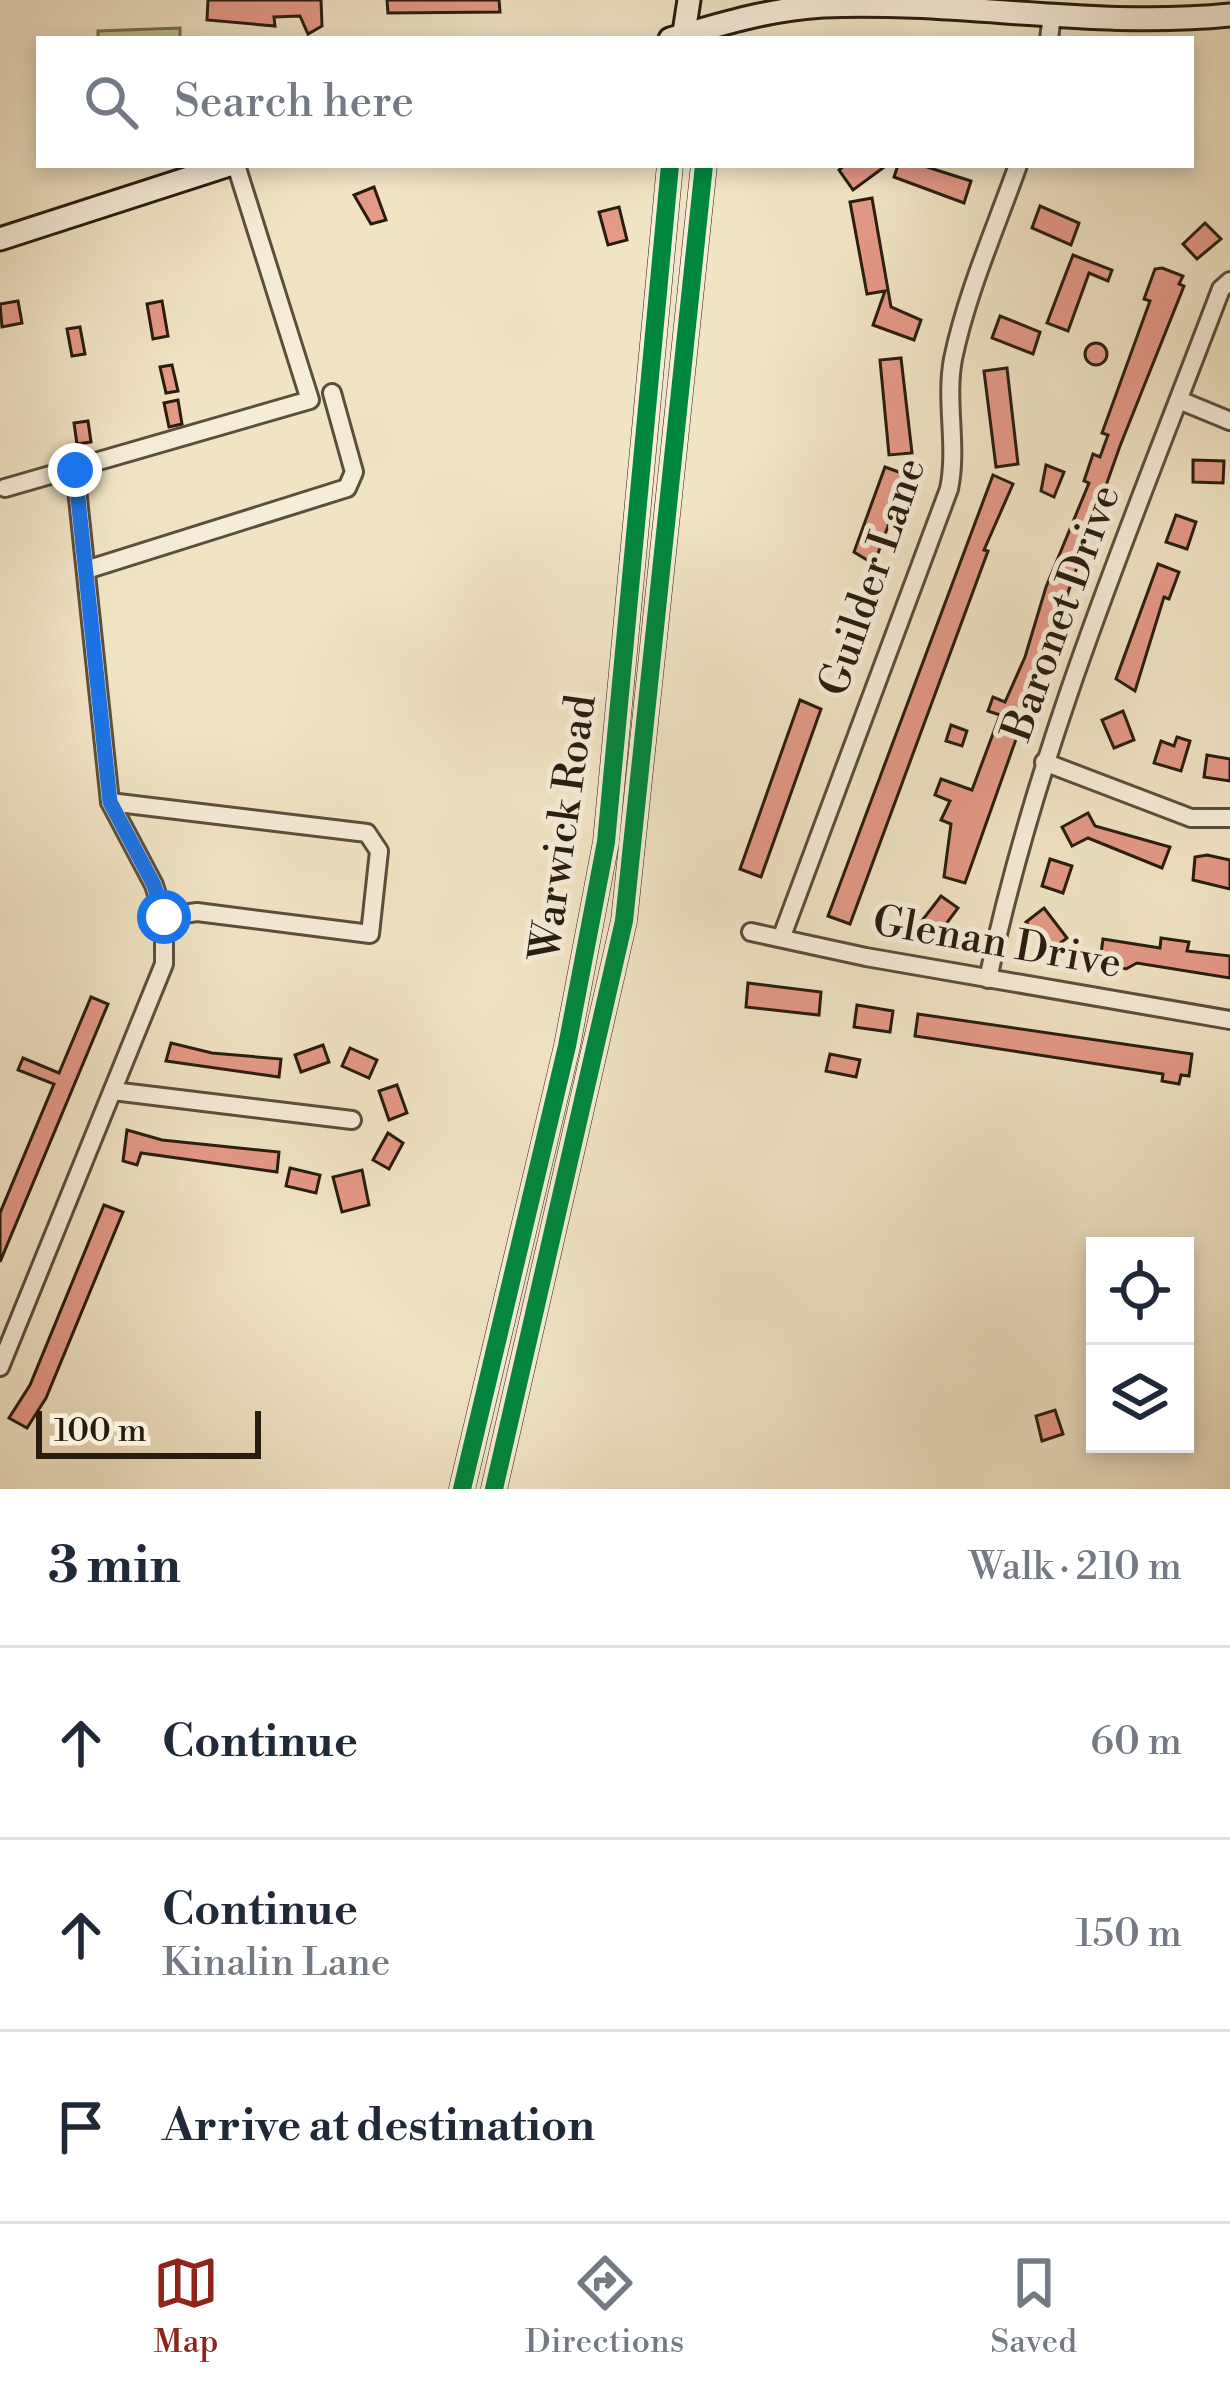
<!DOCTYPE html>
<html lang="en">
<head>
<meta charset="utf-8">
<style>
  :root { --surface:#fff; --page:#f2f2f3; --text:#1f2937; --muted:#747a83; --line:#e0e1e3; --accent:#8f2418 }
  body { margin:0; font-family:"Libre Bodoni",serif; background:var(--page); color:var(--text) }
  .controls { position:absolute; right:36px; bottom:36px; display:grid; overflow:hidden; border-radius:0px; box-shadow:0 6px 18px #0003 }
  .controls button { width:108px; height:108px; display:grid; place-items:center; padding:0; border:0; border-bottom:3px solid var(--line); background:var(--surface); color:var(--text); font:60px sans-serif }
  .scale { position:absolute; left:36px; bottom:30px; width:225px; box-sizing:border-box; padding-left:12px; border:6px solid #281c0f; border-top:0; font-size:33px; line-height:42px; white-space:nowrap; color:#281c0f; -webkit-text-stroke:9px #f6edd9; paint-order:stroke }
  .stop { position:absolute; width:36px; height:36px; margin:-27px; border:9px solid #1a73e8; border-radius:50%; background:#fff }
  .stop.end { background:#1a73e8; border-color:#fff; box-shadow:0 3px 12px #0008 }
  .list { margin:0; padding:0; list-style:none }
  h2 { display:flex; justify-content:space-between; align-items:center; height:156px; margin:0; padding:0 48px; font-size:51px }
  h2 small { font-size:39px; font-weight:400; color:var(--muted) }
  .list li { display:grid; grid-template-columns:78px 1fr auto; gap:36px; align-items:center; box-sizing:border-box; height:192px; padding:0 48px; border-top:3px solid var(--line) }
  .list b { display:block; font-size:45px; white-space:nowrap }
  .list p { margin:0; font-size:39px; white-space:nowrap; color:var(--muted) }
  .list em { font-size:39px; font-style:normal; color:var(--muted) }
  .icon { flex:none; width:66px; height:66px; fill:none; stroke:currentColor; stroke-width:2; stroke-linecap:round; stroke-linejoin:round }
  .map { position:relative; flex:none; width:1230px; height:1489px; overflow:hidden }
  .search { position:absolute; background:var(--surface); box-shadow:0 6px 18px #0003; left:36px; right:36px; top:36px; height:132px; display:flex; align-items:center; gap:30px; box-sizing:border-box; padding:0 42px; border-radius:0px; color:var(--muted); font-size:45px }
  .sheet { height:732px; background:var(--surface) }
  nav { display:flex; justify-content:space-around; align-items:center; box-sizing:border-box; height:168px; border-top:3px solid var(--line); background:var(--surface); font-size:33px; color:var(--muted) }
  nav a { display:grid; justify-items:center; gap:6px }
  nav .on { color:var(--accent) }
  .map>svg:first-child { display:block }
  .green { fill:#bec291; stroke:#736f50; stroke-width:3 }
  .building { fill:#e59987; stroke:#281c0f; stroke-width:3 }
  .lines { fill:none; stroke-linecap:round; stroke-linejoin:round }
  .minor-casing { stroke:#5a4e3c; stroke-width:22 }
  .secondary-casing { stroke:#281c0f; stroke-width:27 }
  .minor { stroke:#f6edd9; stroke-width:16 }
  .secondary { stroke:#f6edd9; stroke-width:21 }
  .cycleway-casing { stroke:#f6edd9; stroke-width:26 }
  .cycleway { stroke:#00873e; stroke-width:18 }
  .route { stroke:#1a73e8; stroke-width:15 }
  .labels { text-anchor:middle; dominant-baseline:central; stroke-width:10; stroke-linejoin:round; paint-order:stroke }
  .street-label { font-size:42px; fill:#281c0f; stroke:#f6edd9 }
</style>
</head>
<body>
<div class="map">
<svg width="1230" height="1489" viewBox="0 0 1230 1489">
  <rect width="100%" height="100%" fill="#f1e4c5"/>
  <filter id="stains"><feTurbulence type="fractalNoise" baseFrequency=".00167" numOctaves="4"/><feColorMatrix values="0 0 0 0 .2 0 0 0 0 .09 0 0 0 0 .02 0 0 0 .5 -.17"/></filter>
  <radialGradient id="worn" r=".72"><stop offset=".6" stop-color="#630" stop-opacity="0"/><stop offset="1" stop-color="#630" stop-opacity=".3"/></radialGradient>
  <!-- green -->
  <polygon class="green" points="180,28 180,39 98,39 98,31"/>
  <!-- building -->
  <g class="building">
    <polygon points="208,0 321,0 322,26 308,34 300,16 274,17 275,26 207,20"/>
    <polygon points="387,0 499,0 500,12 388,13"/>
    <polygon points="845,165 887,165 853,190 839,170"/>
    <polygon points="898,165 921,165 971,181 964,203 894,177"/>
    <polygon points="374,187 386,220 371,224 354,195"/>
    <polygon points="872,198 891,307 921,320 914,340 873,325 885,291 867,294 850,202"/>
    <polygon points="1040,206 1079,223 1071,245 1032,228"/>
    <polygon points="619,207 627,240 608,245 599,212"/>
    <polygon points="1205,223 1221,239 1197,259 1183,244"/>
    <polygon points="1073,255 1112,270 1108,281 1089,273 1068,331 1047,323"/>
    <polygon points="1162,268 1183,276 1179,284 1184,286 1120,446 965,883 944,877 951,824 941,820 950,801 935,795 941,779 972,790 1000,715 988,711 993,697 1005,702 1025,657 1046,587 1089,483 1084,481 1093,454 1100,457 1108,435 1102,433 1150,301 1144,299 1155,269"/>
    <polygon points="18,301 22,323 2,327 0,304"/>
    <polygon points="162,301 168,336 153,339 147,304"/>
    <polygon points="1000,316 1040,332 1033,354 992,338"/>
    <polygon points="80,327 85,354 72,356 67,329"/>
    <circle cx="1096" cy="354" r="11"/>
    <polygon points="901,358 912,453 889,455 880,360"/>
    <polygon points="172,365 178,391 166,393 160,367"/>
    <polygon points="1007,368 1018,464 996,467 984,371"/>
    <polygon points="178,400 182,424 169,427 164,403"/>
    <polygon points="88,421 91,442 77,444 74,423"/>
    <polygon points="1193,460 1224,461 1223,483 1193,482"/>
    <polygon points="1046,465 1064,472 1054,497 1041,491"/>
    <polygon points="885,467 907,475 874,564 854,552"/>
    <polygon points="993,475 1013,484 984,550 988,551 850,924 828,916"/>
    <polygon points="1176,515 1196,522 1187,549 1166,542"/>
    <polygon points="1158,564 1179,572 1169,599 1164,597 1135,691 1116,679"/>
    <polygon points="800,700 821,709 761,877 740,869"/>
    <polygon points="1123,711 1134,740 1114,748 1102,720"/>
    <polygon points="951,725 967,731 962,746 946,741"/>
    <polygon points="1177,737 1190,741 1181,771 1154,763 1161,741 1174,746"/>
    <polygon points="1207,755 1230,759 1230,781 1204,777"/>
    <polygon points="1088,813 1095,826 1170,847 1162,868 1088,838 1072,846 1062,827"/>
    <polygon points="1207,855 1230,860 1230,889 1193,880 1195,857"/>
    <polygon points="1050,859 1072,866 1063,893 1042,886"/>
    <polygon points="941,896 958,908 934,940 917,927"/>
    <polygon points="1044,908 1067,938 1050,951 1026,922"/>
    <polygon points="1161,938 1189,942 1187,951 1230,956 1230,978 1137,963 1126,969 1100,961 1103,939 1160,948"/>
    <polygon points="748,983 821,992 819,1015 746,1007"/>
    <polygon points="91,997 108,1004 0,1262 0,1213 54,1084 18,1070 23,1058 59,1073"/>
    <polygon points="857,1005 893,1011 890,1032 854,1027"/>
    <polygon points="918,1014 1192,1054 1189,1076 1181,1075 1179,1084 1162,1081 1163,1074 915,1036"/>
    <polygon points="171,1043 212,1053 281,1059 279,1077 166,1061"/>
    <polygon points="323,1045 329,1062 301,1072 295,1055"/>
    <polygon points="350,1048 377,1060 369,1078 342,1066"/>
    <polygon points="830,1054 860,1060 856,1077 826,1071"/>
    <polygon points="397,1085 407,1113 389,1120 379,1091"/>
    <polygon points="127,1130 162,1140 279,1152 277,1172 141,1153 137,1165 123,1161"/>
    <polygon points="388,1133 403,1143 389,1169 373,1160"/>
    <polygon points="290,1168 320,1175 316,1193 286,1186"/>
    <polygon points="362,1170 369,1205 342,1212 333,1177"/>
    <polygon points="104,1205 123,1212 46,1398 27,1428 9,1418 30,1385"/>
    <polygon points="1055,1410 1063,1434 1042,1441 1036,1416"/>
  </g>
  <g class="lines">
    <!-- minor casing -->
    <g class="minor-casing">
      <g id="minor">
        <polyline points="1049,39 1052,15"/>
        <polyline points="1179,400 1230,421"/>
        <polyline points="5,488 310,400 236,165"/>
        <polyline points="86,570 347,488 354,472 332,393"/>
        <polyline points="1044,762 1191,818 1230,818"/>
        <polyline points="110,802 367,833 379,851 370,934 197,912 164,917"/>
        <polyline points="751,932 866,957 1230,1020"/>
        <path d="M782 936 949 489C958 446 945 402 953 359 967 292 995 230 1018 165"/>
        <path d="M988 979C1038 741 1135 516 1221 289L1230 281"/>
        <polyline points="113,1091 352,1120"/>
        <polyline points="0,1367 164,964 164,917 154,885 110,802 75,470"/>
      </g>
    </g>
    <!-- secondary casing -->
    <g class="secondary-casing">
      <g id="secondary">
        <path d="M670 39C721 24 770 9 823 6 959 0 1094 29 1230 15"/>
        <polyline points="683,39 689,0"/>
        <polyline points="0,239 229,165"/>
        <polyline points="462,1489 567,1046 606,842 670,165"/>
        <polyline points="494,1489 624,921 704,165"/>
      </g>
    </g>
    <!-- minor -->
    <use href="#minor" class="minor"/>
    <!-- secondary -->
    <use href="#secondary" class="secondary"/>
    <!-- cycleway casing -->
    <g class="cycleway-casing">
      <g id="cycleway">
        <polyline points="462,1489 567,1046 606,842 670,165"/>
        <polyline points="494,1489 624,921 704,165"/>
      </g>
    </g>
    <!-- cycleway -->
    <use href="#cycleway" class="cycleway"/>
  </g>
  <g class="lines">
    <!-- route -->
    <polyline class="route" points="75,470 110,802 154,885 164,917"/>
  </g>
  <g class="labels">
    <!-- street labels -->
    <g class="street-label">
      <text transform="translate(873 577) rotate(-71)">Guilder Lane</text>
      <text transform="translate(1062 613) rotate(-70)">Baronet Drive</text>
      <text transform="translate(564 828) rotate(-82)">Warwick Road</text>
      <text transform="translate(997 943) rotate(10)">Glenan Drive</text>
    </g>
  </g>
  <rect width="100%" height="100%" filter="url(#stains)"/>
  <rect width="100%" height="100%" fill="url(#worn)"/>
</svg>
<div class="controls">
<button><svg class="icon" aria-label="locate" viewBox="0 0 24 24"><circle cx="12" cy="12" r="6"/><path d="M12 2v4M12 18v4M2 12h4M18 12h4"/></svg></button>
<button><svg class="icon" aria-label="layers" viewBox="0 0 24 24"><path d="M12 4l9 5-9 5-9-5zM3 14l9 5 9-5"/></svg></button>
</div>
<div class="scale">100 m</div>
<div class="stop" style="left:164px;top:917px"></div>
<div class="stop end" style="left:75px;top:470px"></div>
<div class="search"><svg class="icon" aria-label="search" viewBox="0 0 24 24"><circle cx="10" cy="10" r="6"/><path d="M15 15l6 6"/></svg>Search here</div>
</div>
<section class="sheet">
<h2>3 min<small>Walk · 210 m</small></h2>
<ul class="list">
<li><svg class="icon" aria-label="ahead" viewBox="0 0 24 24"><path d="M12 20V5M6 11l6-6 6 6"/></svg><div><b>Continue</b></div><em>60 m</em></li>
<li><svg class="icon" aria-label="ahead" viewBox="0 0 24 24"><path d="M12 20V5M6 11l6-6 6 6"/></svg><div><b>Continue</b><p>Kinalin Lane</p></div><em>150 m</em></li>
<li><svg class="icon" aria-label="arrive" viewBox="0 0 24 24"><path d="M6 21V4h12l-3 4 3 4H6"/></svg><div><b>Arrive at destination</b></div></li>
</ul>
</section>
<nav>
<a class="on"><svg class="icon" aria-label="map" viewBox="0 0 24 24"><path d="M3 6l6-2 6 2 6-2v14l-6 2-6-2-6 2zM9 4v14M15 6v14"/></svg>Map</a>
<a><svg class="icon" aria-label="directions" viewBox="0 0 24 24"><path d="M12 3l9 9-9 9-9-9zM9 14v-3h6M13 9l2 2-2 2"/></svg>Directions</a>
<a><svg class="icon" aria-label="saved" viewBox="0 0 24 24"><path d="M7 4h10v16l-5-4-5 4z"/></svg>Saved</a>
</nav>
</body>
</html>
